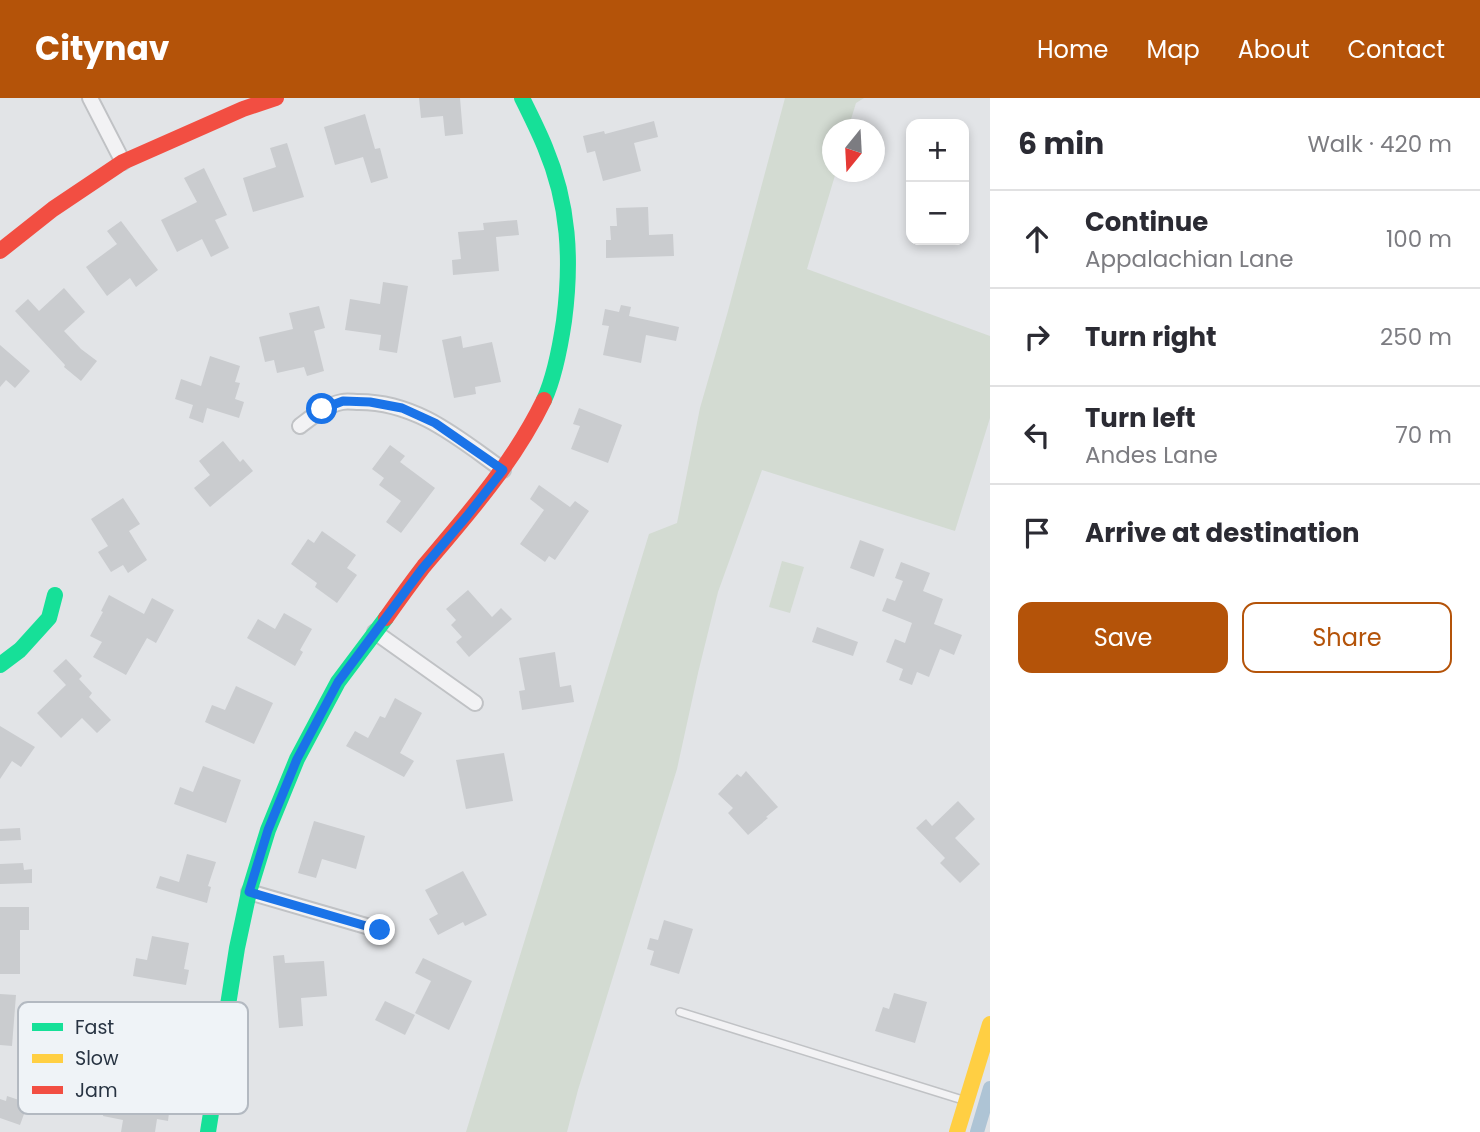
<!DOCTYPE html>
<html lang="en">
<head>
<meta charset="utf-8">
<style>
  :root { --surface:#fff; --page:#f7f7f7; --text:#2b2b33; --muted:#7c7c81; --line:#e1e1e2; --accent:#b45309 }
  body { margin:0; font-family:Poppins,sans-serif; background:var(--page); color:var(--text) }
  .controls { position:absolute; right:21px; top:21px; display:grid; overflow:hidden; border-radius:14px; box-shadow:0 4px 10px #0003 }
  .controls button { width:63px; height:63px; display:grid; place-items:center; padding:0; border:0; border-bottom:2px solid var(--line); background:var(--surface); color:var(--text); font:35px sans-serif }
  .compass { position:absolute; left:822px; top:21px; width:63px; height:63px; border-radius:50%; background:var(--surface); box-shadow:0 4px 10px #0003; rotate:198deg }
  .stop { position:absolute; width:21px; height:21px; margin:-16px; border:5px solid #1a73e8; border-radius:50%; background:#fff }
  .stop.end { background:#1a73e8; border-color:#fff; box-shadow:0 2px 7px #0008 }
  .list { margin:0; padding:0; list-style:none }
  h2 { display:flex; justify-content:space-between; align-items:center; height:91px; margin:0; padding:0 28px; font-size:30px }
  h2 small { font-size:23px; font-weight:400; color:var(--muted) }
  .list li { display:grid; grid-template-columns:46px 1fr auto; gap:21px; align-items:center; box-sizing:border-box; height:98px; padding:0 28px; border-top:2px solid var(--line) }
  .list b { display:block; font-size:26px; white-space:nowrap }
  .list p { margin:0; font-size:23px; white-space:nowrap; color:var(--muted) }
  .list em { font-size:23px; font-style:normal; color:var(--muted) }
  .actions { display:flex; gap:14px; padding:21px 28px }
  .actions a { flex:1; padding:16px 0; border:2px solid var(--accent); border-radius:14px; text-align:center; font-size:24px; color:var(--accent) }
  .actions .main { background:var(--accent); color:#fff }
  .icon { flex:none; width:38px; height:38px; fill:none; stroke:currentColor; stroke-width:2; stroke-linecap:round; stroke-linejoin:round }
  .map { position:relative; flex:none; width:990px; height:1034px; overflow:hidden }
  header { display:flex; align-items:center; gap:42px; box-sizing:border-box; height:98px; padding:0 35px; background:var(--accent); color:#fff }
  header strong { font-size:33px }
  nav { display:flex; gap:38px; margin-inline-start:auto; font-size:24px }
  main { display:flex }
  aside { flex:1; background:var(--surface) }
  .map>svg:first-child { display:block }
  .green { fill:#d3dbd2 }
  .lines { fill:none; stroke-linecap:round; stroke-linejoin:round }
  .canal { stroke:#aec4d5; stroke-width:14 }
  .building { fill:#cacccf }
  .lane-casing { stroke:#c0c2c5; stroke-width:10 }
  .street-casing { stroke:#c0c2c5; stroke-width:18 }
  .lane { stroke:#f2f2f4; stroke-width:7 }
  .street { stroke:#f2f2f4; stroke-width:14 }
  .fast { stroke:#16e098; stroke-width:16 }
  .slow { stroke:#ffcf43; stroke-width:16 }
  .jam { stroke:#f24e42; stroke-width:16 }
  .route { stroke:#1a73e8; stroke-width:9 }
  .key { fill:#eff3f7; stroke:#b3b9c1; stroke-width:2 }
  .key-label { font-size:19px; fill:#273342 }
</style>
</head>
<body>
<header>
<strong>Citynav</strong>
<nav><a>Home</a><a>Map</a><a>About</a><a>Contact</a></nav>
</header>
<main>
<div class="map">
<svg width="990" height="1034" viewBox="0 0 990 1034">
  <rect width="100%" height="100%" fill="#e2e4e7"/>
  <!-- green -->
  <g class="green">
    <polygon points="785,0 864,0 856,5 848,31 832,32 832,74 836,74 807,171 990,238 990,320 955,433 762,372 718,494 698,575 677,671 578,992 567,1034 466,1034 649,436 677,425 700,310 728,213"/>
    <polygon points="782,463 804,469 790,515 769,509"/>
  </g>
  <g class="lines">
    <!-- canal -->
    <polyline class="canal" points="977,1034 990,990"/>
  </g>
  <!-- building -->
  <g class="building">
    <polygon points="419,0 460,0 463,36 445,38 443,18 421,20"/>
    <polygon points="365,16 375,51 380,50 388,80 371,85 363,59 335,67 324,29"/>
    <polygon points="654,23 658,39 634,45 641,73 603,83 595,53 587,55 583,38 604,33 605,36"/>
    <polygon points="287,45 304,99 253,114 243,80 276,69 270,50"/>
    <polygon points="204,70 227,117 215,122 229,150 211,159 202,141 177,154 161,122 197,104 184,80"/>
    <polygon points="648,109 649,137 673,136 674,158 606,160 606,142 611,142 610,128 617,128 616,110"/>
    <polygon points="517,122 519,137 496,139 499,173 453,177 452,162 461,161 458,134 484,132 483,125"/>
    <polygon points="121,123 158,172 136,189 130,180 107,198 86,169 117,146 107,133"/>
    <polygon points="383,184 408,188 397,255 379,252 381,237 345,232 350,201 380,206"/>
    <polygon points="64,190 85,214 64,233 81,251 97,263 81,283 64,269 65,267 15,213 28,201 39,213"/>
    <polygon points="621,207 631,209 629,218 679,229 676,243 646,237 641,265 603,257 609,228 602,227 605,211 619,214"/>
    <polygon points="319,208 325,230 314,233 324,273 307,278 304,269 277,275 274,262 265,264 259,239 293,231 289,215"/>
    <polygon points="461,238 463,250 492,244 501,284 475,289 476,296 454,300 442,242"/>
    <polygon points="0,247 30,273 15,290 6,282 0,289"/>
    <polygon points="210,258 240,268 235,284 240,285 235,301 244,304 239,320 207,310 203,325 189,320 193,307 175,301 181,281 201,288"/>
    <polygon points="579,310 622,327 608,365 571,351 580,328 573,326"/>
    <polygon points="223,343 240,364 243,361 253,373 210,409 194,390 210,377 199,363"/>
    <polygon points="390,347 405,358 400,364 435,390 401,435 386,424 401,403 379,387 384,380 372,371"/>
    <polygon points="539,387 570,409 575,403 589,413 555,462 549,458 545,464 520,446 544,412 530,401"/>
    <polygon points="123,400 140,426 129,433 147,462 128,475 123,467 111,474 98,454 108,448 91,421"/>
    <polygon points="322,433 356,457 347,470 357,477 337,505 315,489 317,485 291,466 308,441 314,445"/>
    <polygon points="860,442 884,451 874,479 850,470"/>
    <polygon points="901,464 930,475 923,493 943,501 934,526 962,537 954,557 940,551 929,579 917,574 912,587 899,582 903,571 886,564 895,541 905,545 912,525 882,513 887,500 895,503 903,483 895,480"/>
    <polygon points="468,492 492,519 501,510 512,521 469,559 456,544 462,539 451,527 456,522 446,511"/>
    <polygon points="109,497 144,516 152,500 174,512 156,545 147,540 126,577 93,559 102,544 90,538 103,514 101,513"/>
    <polygon points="284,515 312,531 300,552 303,554 295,568 247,540 258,521 275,531"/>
    <polygon points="817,529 858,544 853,558 812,544"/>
    <polygon points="555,554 560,589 571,587 574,604 522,612 519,593 525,592 519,560"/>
    <polygon points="66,561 82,578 79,581 92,595 89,599 111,622 97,635 82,620 61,640 37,615 66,587 53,573"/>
    <polygon points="236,588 273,605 254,646 205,624 212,607 225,612"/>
    <polygon points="395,600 422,615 400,655 414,663 404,679 346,648 355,633 368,640 380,618 385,620"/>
    <polygon points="0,628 35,649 21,669 12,663 0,681"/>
    <polygon points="504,655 513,703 466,711 456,662"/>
    <polygon points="203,668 241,682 226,725 174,706 180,689 193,694"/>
    <polygon points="746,673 778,709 766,719 768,720 748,737 728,715 733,710 718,696 737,676 741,679"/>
    <polygon points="958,703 975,721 955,740 980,766 960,785 940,765 945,760 916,730 926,721 932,728"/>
    <polygon points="314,723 365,738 356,771 322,761 316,780 298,775"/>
    <polygon points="20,730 21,742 0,743 0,731"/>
    <polygon points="187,756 216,764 208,788 211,789 207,805 156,790 160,778 179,784"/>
    <polygon points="23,765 24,772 32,771 32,785 0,786 0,766"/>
    <polygon points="463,773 487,817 465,828 463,824 438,837 429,821 438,816 425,792"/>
    <polygon points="0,809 29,809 29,832 20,832 20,876 0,876"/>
    <polygon points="664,822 693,831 679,876 650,867 654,853 647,851 650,840 658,842"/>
    <polygon points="152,838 189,845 184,871 189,872 186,887 133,878 136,860 147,862"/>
    <polygon points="284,857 285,865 324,863 327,898 301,900 303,928 279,930 273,858"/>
    <polygon points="423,860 472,883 449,932 415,915 431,883 415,875"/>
    <polygon points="894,895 927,904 915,945 875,933 883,909 889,911"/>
    <polygon points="0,896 16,897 12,948 0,947"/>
    <polygon points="385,903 415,917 405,937 375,922"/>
    <polygon points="106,996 170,1007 168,1023 157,1021 155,1034 121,1034 123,1022 103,1018"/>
    <polygon points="7,998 28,1005 20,1027 0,1020 0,1001 6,1003"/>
  </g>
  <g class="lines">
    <!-- lane casing -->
    <g class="lane-casing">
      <polyline id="lane" points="680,914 966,1003"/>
    </g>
    <!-- street casing -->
    <g class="street-casing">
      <g id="street">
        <polyline points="90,0 123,64"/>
        <path d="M300 328C313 318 326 307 342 304 347 303 354 304 359 304 417 304 458 340 503 372"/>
        <polyline points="375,534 475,605"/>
        <polyline points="249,794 380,832"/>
      </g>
    </g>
    <!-- lane -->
    <use href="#lane" class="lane"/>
    <!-- street -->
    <use href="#street" class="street"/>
    <!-- fast -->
    <g class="fast">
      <path d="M522 0C530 16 538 32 545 49 569 106 572 162 564 223 560 250 555 278 544 302"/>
      <polyline points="0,567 20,552 49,520 55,497"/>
      <polyline points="208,1034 237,850 249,794 268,732 297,661 338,584 386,520"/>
    </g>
    <!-- slow -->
    <polyline class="slow" points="957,1034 990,926"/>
    <!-- jam -->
    <g class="jam">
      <polyline points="0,153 53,111 123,64 243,11 276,0"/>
      <path d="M386 520C398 503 411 485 424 468 469 415 514 364 544 302"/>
    </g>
  </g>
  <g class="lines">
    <!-- route -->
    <polyline class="route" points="322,311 343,303 370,304 402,310 435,325 503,372 467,418 422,471 338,584 297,661 268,732 249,794 380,832"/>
  </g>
  <!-- legend -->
  <rect x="18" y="904" width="230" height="112" rx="10" class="key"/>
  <rect x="32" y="925" width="31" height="8" fill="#16e098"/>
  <rect x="32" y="956" width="31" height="9" fill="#ffcf43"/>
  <rect x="32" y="988" width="31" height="8" fill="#f24e42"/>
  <g class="key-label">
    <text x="75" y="936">Fast</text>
    <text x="75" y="967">Slow</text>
    <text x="75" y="999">Jam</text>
  </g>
</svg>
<div class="controls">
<button>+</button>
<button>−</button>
</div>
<svg class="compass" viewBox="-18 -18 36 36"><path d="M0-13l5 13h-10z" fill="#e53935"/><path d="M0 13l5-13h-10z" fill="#7c7c81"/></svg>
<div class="stop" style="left:322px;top:311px"></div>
<div class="stop end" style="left:380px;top:832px"></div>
</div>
<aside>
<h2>6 min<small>Walk · 420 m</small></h2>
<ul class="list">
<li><svg class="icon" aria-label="ahead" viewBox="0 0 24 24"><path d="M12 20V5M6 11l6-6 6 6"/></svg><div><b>Continue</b><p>Appalachian Lane</p></div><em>100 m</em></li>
<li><svg class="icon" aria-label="right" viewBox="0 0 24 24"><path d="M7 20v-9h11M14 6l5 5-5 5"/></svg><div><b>Turn right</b></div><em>250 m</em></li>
<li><svg class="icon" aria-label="left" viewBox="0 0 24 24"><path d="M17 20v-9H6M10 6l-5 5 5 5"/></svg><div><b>Turn left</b><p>Andes Lane</p></div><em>70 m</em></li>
<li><svg class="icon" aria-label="arrive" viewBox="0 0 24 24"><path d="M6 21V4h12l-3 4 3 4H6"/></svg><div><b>Arrive at destination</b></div></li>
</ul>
<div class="actions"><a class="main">Save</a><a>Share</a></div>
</aside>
</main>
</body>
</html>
